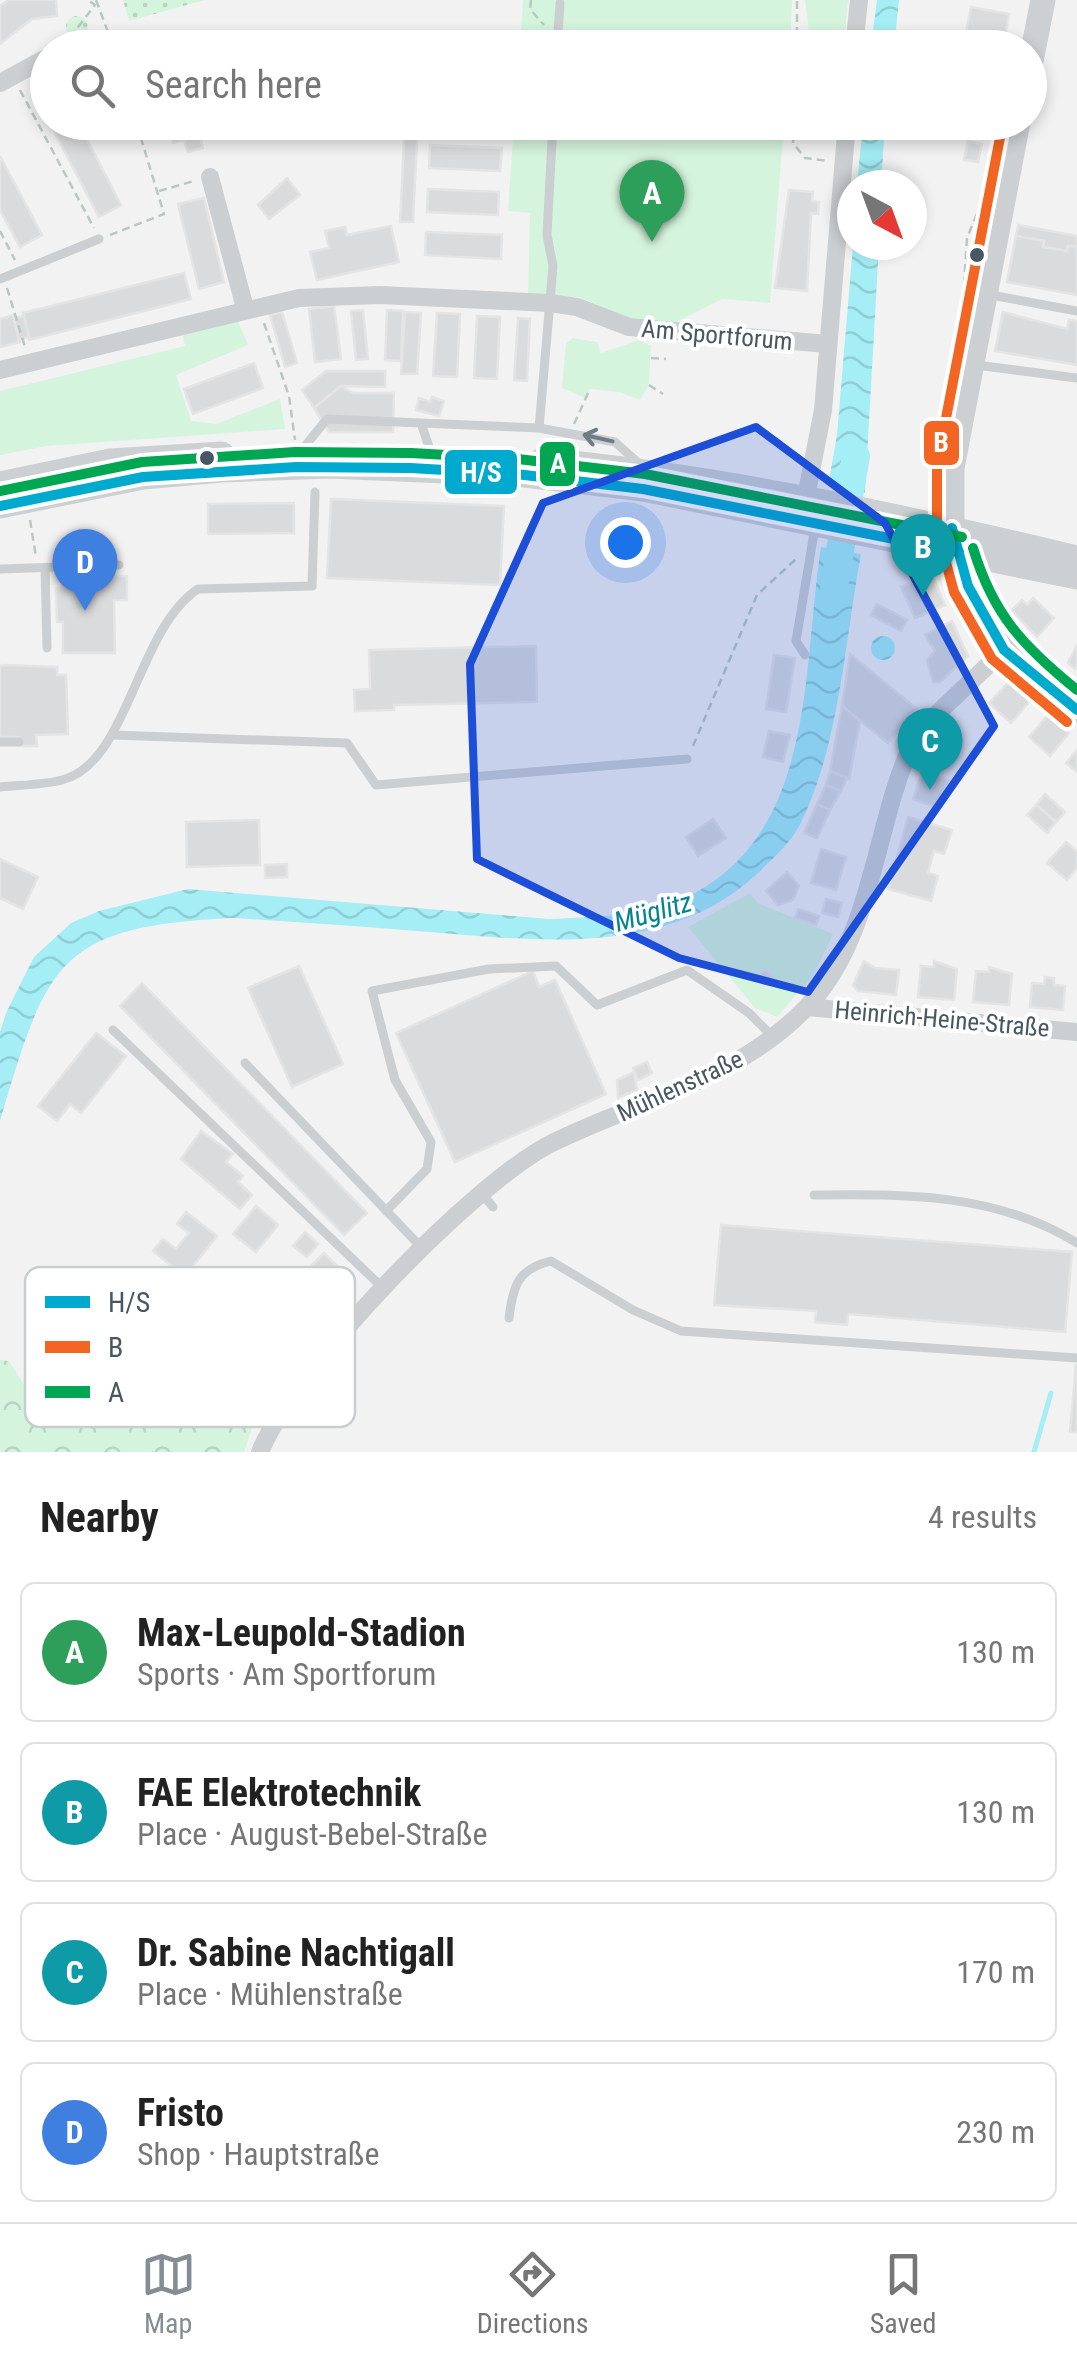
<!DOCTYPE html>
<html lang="en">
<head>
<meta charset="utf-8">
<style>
  :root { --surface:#fff; --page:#f2f2f2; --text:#222; --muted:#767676; --line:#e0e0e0; --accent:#838e94 }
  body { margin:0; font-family:"Roboto Condensed",sans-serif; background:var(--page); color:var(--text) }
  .compass { position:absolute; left:837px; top:170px; width:90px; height:90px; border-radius:50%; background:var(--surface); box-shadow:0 5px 15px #0003; rotate:139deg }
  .you { position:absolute; left:625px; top:542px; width:35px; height:35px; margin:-25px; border:8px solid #fff; border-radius:50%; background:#1a73e8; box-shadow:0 0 0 15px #1a73e833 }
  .badge { display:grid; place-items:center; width:65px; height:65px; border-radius:50%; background:var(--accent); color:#fff; font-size:32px; font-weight:700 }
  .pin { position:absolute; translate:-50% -82px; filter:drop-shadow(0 2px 5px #0008) }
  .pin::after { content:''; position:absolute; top:52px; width:35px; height:30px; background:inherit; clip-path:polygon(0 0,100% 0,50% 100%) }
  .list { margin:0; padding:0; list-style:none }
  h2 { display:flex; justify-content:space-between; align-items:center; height:130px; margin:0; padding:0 40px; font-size:42px }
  h2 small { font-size:32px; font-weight:400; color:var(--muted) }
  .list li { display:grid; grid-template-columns:65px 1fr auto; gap:30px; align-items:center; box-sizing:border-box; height:140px; margin:0 20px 20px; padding:0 20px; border:2px solid var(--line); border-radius:15px }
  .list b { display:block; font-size:38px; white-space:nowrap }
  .list p { margin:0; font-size:32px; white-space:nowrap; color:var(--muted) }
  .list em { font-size:32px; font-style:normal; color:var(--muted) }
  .icon { flex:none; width:55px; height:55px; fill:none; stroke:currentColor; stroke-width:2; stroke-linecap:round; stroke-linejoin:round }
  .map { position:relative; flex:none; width:1077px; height:1452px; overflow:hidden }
  .search { position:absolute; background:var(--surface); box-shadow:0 5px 15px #0003; left:30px; right:30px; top:30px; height:110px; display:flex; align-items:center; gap:25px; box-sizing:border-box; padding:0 35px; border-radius:55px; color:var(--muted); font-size:38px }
  .sheet { height:770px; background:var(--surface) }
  nav { display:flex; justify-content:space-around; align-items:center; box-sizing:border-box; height:140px; border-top:2px solid var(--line); background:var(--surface); font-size:28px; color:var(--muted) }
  nav a { display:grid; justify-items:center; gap:5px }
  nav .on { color:var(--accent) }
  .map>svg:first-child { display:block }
  .green { fill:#d5f4dd }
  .forest { fill:url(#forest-crowns) }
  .park { fill:url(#park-dots) }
  .water { fill:url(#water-waves) }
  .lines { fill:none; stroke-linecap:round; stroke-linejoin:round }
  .stream { stroke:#a5eef6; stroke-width:5 }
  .river { stroke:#a5eef6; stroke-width:28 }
  .building { fill:#dadbdc; stroke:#e4e4e5; stroke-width:2.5 }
  .path { stroke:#b9c8c2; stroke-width:2.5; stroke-dasharray:8 5; stroke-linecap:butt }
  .lane { stroke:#cbcfd2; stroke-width:9 }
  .street { stroke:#cbcfd2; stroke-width:18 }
  .secondary { stroke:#ccd0d3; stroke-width:25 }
  .bus-1-casing { stroke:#fff; stroke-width:18 }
  .bus-2-casing { stroke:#fff; stroke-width:18 }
  .bus-3-casing { stroke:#fff; stroke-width:18 }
  .bus-1 { stroke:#00a9ce; stroke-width:10 }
  .bus-2 { stroke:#f26522; stroke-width:10 }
  .bus-3 { stroke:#00a651; stroke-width:10 }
  .oneway { stroke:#6f7c84 }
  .marked { fill:#1d4ed8; fill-opacity:0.2; stroke:#1d4ed8; stroke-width:8; stroke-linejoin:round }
  .bus-dot { fill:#475862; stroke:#fff; stroke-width:4 }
  .labels { text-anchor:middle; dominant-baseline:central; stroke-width:8; stroke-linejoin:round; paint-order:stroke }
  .street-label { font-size:25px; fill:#475862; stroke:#fff }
  .water-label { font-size:28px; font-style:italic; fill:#048390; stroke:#fff }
  .key { fill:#fff; stroke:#c8cdd0; stroke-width:2.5 }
  .key-label { font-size:28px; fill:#475862 }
  .line-badge { stroke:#fff; stroke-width:4 }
  .badge-label { font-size:28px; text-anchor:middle; font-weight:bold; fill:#fff }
</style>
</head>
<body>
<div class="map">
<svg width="1077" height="1452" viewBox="0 0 1077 1452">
  <defs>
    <pattern id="forest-crowns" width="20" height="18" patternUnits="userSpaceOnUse" patternTransform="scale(2.5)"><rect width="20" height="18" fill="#d5f4dd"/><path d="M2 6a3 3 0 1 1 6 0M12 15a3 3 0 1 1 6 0" fill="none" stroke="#b8d3c0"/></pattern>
    <pattern id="park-dots" width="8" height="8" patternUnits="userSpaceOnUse" patternTransform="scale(2.5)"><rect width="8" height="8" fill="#d5f4dd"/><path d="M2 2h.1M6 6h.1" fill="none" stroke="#b8d3c0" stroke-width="1.8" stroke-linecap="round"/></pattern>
    <pattern id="water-waves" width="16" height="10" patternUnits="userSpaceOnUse" patternTransform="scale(2.5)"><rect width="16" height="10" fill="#a5eef6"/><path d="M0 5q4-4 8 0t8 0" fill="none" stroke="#8fced5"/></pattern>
  </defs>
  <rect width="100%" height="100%" fill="#f3f2f2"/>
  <!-- green -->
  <g class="green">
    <polygon points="523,0 792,0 790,47 520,48"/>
    <polygon points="805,0 848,0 844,47 811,47"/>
    <polygon points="514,123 784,123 770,303 722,299 676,322 657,322 635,320 578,297 528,295 530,213 508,211"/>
    <polygon points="236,317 248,345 176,375 191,421 216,424 280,399 285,429 47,446 0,455 0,391 185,346 182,332"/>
    <polygon points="572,338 597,342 601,353 639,340 651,346 649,385 640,400 619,392 590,389 585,398 562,388 566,344"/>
    <polygon points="750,893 758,903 833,934 814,974 777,1017 755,1008 688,927"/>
  </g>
  <!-- forest -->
  <polygon class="forest" points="0,1360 9,1361 35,1402 253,1425 244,1452 0,1452"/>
  <!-- park -->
  <g class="park">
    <polygon points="123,0 205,0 129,21"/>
    <circle cx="77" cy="27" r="11"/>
  </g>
  <!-- water -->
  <g class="water">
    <polygon points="877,0 899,0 894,47 871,47"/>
    <polygon points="863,123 885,123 881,185 857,185"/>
    <polygon points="853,245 879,245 865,493 828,486 837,435"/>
    <path d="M821 547 861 554C845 640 839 751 798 828 788 846 772 859 758 873 665 960 533 940 416 931 356 926 295 922 234 918 59 926 47 961 0 1121V1032L6 1013 34 957 71 923 99 911 188 889 549 919C595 917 650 916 691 895 817 830 802 667 821 547Z"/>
    <circle cx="883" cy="648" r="12"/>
  </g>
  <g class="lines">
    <!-- stream -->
    <polyline class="stream" points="1034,1452 1051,1393"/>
    <!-- river -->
    <polyline class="river" points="834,586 856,456"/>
  </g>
  <!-- building -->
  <g class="building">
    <polygon points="9,0 56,0 57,16 32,19 0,44 0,6"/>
    <polygon points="971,7 1009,14 1003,48 963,47"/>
    <polygon points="48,96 48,120 38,101"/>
    <polygon points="49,122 78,122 121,205 99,217"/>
    <polygon points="177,122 195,122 203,148 188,152 184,140 173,143 168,125"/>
    <polygon points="405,122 418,122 413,222 400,222"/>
    <polygon points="432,122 503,122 503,127"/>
    <polygon points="968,141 982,144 978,162 964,160"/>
    <polygon points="430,145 502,148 500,171 429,168"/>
    <polygon points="0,156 42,235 20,247 0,210"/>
    <polygon points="287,178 300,195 269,219 258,205"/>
    <polygon points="428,189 499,192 498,215 427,212"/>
    <polygon points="789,190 813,192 812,201 819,202 818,214 811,213 807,291 775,288"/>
    <polygon points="204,198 224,282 199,289 178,204"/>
    <polygon points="1018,225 1077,236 1077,247 1068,246 1067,251 1043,247 1044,241 1016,236"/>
    <polygon points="391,226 399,262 317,280 310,252 329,248 325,231 345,227 347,235"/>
    <polygon points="426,232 502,235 501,259 425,255"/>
    <polygon points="1016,236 1044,241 1043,247 1067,251 1068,246 1077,247 1077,295 1007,282"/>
    <polygon points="184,273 191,299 29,340 23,313"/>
    <polygon points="334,306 341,359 315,362 309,309"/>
    <polygon points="363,310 368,359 356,360 351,311"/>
    <polygon points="387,310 403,311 401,361 385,360"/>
    <polygon points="282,312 297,363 285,367 270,315"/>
    <polygon points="405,312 421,313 417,374 401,374"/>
    <polygon points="1003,312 1067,329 1069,320 1077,321 1077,365 995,351"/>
    <polygon points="437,313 460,314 457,377 433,376"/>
    <polygon points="13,315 20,342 0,347 0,319"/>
    <polygon points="24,316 29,337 19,340 14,318"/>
    <polygon points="477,316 500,317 497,379 474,378"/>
    <polygon points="518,318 530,319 527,381 514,380"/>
    <polygon points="254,363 263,388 193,414 184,389"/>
    <polygon points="326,371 385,371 385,387 341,386 314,408 302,390"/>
    <polygon points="341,386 353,393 394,393 393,432 329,432 314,408"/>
    <polygon points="432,397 444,401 439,416 416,410 419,398 430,402"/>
    <polygon points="331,499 504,506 500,585 327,578"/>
    <polygon points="294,503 294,533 208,534 208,504"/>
    <polygon points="932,575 945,605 915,618 901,587"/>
    <polygon points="127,576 127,600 114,600 115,653 63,653 63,622 57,622 56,588 62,588 62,577"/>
    <polygon points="1033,598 1054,618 1037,637 1012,610 1022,600 1027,605"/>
    <polygon points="877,604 907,620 901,631 871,615"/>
    <polygon points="952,621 968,656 940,682 933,682 927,660 935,651 925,635"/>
    <polygon points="1077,645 1077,667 1075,669 1068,663"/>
    <polygon points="536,646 537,702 394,705 394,710 355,711 354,690 370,689 369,650"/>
    <polygon points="850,654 917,709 888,743 842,706"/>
    <polygon points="774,655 795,658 786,712 766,709"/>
    <polygon points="6,665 57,667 57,675 66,675 68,734 36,735 37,746 19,746 18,737 0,737 0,666"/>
    <polygon points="1009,682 1031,700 1011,723 989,703"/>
    <polygon points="842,706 860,721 849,779 830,771"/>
    <polygon points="1048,715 1069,733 1050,756 1029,737"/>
    <polygon points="769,731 790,735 783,762 763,757"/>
    <polygon points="1077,750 1077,772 1066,763"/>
    <polygon points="830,771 847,778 841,791 826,785"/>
    <polygon points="923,771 948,780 938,808 913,799"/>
    <polygon points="826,785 841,791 830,810 817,804"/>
    <polygon points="1045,794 1065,812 1056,822 1036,805"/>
    <polygon points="817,804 830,810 817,838 804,833"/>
    <polygon points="1036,805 1056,822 1047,833 1027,815"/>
    <polygon points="908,817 952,830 944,854 934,851 928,873 938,876 931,901 888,889"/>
    <polygon points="713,819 726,838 698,856 686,837"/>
    <polygon points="259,820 260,865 187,867 186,822"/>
    <polygon points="1066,842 1077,851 1077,868 1067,880 1047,863"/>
    <polygon points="821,849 846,857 836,890 811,883"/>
    <polygon points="0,859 38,877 23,909 0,898"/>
    <polygon points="287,864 287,877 265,878 265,865"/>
    <polygon points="787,872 799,886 793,900 778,905 766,891"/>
    <polygon points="826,899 842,903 838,917 822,913"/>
    <polygon points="798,909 819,916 816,925 795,918"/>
    <polygon points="864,961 875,968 899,970 896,995 858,991 853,985"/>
    <polygon points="934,961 957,969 954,1000 918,997 921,966 934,967"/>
    <polygon points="299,966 343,1064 292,1087 248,988"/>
    <polygon points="989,967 1012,974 1009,1005 973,1002 976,971 989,972"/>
    <polygon points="765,969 773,977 764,986 756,979"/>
    <polygon points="533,971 539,987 555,980 606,1094 455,1162 396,1033"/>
    <polygon points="1045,977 1054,978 1054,985 1065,986 1063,1010 1030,1007 1032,983 1044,984"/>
    <polygon points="142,983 367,1213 344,1235 120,1006"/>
    <polygon points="96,1033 126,1056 81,1113 70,1104 57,1121 38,1106"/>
    <polygon points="647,1062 652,1073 638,1080 633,1068"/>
    <polygon points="634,1072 637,1090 618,1098 617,1080"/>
    <polygon points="201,1131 233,1154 226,1162 243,1176 238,1182 252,1195 240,1209 181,1159"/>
    <polygon points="256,1206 278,1225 256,1252 233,1234"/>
    <polygon points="186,1212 217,1236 185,1276 153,1251 163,1239 176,1249 189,1233 177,1224"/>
    <polygon points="721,1225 1072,1252 1065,1332 848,1314 847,1325 815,1322 816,1311 714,1305"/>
    <polygon points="305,1232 318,1244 307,1257 293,1246"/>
    <polygon points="324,1253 349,1278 327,1301 301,1276"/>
    <polygon points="1076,1365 1077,1365 1077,1432 1070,1432"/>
  </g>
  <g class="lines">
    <!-- path -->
    <g class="path">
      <polyline points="96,0 114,48"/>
      <polyline points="531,0 530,9 544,25"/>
      <polyline points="62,48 95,5 88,0"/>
      <polyline points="797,48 797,0"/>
      <polyline points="20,90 94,228"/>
      <polyline points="1032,107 1037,86"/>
      <polyline points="794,122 793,143 805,158 829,161"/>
      <polyline points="159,191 194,181"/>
      <polyline points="0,231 15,260"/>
      <polyline points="110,235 164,214 136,122"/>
      <polyline points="964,285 967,238 980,206"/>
      <polyline points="7,288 25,347"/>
      <polyline points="264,323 289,396 295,440"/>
      <polyline points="651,358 666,359"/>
      <polyline points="649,385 663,394"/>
      <polyline points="574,424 590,389"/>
      <polyline points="30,520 36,557"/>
      <polyline points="693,746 757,595 796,559"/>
    </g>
    <!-- lane -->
    <g class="lane">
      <polyline points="557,48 560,3"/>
      <polyline points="0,279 99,239"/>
      <polyline points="986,294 1077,311"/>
      <polyline points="976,365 1077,378"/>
      <polyline points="422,426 431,453"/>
      <polyline points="539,428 553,266 547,235 553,122"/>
      <polyline points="300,452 327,419 539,428 615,442 644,468"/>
      <polyline points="45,568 47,648"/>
      <polyline points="0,569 119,565"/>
      <polyline points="805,655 796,641 815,527"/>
      <polyline points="112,735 347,743 376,785 687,759"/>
      <polyline points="0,742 19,742"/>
      <path d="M0 787C20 785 42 785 62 780 129 763 136 630 198 589L312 586 315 492"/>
      <polyline points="113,1030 383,1288"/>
      <polyline points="245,1063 421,1247"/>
      <polyline points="483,1195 493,1207"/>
      <path d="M814 1195C906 1194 996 1193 1077 1243"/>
      <polyline points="386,1211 427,1169 431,1142 395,1080 372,991 489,969 556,966 597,1005 687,970 749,1013 772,1036"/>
      <path d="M509 1318C513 1285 518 1269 551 1261L633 1310 681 1331 1077 1358"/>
    </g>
    <!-- street -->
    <g class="street">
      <polyline points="854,48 859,0"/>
      <polyline points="0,83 48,57"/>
      <polyline points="210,177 245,308"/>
      <polyline points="0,370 299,298 380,295 550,303 577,307 629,327 828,344"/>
      <polyline points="805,502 823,410 847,122"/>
      <polyline points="807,1007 1077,1032"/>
      <path d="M260 1452C293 1370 474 1181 554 1142 640 1100 736 1080 806 1008 874 937 873 829 912 744L924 726 1004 650"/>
    </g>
    <!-- secondary -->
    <g class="secondary">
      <polyline points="1030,66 1043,0"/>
      <polyline points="1018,122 952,468 952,528 968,586 1004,650 1077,710"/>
      <path d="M542 460C722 477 901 516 1077 558"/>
      <polyline points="0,484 110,461 222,454"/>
      <polyline points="0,506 143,477 222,470 329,466 516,474 643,489 1077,577"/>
    </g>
    <!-- bus-1 casing -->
    <g class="bus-1-casing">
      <g id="bus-1">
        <polyline points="0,506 143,477 296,467 410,468 516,474 643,489 959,552"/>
        <polyline points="952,528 968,586 1004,650 1077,710"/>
      </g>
    </g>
    <!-- bus-2 casing -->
    <g class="bus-2-casing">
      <polyline id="bus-2" points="1003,122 937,465 937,529 954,592 992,659 1067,722"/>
    </g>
    <!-- bus-3 casing -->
    <g class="bus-3-casing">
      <g id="bus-3">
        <polyline points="0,491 142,462 295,452 411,453 518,459 645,474 962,537"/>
        <path d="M973 548C994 617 1023 645 1077 690"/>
      </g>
    </g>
    <!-- bus-1 -->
    <use href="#bus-1" class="bus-1"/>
    <!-- bus-2 -->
    <use href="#bus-2" class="bus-2"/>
    <!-- bus-3 -->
    <use href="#bus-3" class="bus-3"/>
  </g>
  <!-- one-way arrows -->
  <defs><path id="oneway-shaft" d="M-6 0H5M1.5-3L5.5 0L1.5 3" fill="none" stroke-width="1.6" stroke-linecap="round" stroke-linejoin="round" transform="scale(2.5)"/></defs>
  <use class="oneway" href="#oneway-shaft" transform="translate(598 438) rotate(-167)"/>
  <!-- marked area -->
  <path class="marked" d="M756 427 885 523 994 726 808 992 679 958 477 859 470 664 543 503Z"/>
  <!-- markers -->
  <g class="bus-dot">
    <circle cx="977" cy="255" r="9"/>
    <circle cx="207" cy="458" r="9"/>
  </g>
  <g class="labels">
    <!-- street labels -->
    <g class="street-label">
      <text transform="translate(717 335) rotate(5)">Am Sportforum</text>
      <text transform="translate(942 1019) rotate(5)">Heinrich-Heine-Straße</text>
      <text transform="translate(680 1086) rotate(-25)">Mühlenstraße</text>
    </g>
    <!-- water labels -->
    <g class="water-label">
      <text transform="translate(653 912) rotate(-16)">Müglitz</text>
    </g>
  </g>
  <!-- legend -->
  <rect x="25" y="1267" width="330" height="160" rx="15" class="key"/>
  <rect x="45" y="1296" width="45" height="12" fill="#00a9ce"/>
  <rect x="45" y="1341" width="45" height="12" fill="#f26522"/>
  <rect x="45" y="1386" width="45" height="12" fill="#00a651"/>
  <g class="key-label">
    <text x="108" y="1312">H/S</text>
    <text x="108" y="1357">B</text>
    <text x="108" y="1402">A</text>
  </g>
  <g class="line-badge">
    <rect x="922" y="419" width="39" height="48" rx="10" fill="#f26522"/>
    <rect x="538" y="440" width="39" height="48" rx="10" fill="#00a651"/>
    <rect x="443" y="448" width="76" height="48" rx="10" fill="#00a9ce"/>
  </g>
  <g class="badge-label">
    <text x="941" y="452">B</text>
    <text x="558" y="473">A</text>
    <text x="481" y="482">H/S</text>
  </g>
</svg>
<svg class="compass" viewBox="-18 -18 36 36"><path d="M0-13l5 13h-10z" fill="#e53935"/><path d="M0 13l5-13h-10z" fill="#767676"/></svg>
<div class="you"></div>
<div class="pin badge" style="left:652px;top:242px;background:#2e9e5b">A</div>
<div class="pin badge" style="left:923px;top:596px;background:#0f9aa8">B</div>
<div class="pin badge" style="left:930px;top:790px;background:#0f9aa8">C</div>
<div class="pin badge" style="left:85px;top:611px;background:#3f7fe0">D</div>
<div class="search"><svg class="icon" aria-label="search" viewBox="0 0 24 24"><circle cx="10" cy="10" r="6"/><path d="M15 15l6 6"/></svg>Search here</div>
</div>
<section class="sheet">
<h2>Nearby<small>4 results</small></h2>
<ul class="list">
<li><span class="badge" style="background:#2e9e5b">A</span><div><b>Max-Leupold-Stadion</b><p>Sports · Am Sportforum</p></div><em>130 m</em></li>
<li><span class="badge" style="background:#0f9aa8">B</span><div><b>FAE Elektrotechnik</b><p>Place · August-Bebel-Straße</p></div><em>130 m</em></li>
<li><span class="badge" style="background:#0f9aa8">C</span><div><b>Dr. Sabine Nachtigall</b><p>Place · Mühlenstraße</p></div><em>170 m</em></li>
<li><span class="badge" style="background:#3f7fe0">D</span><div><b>Fristo</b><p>Shop · Hauptstraße</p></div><em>230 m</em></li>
</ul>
</section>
<nav>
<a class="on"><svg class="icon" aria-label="map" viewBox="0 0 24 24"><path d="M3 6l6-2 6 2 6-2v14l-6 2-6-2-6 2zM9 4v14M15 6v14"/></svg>Map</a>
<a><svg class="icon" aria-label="directions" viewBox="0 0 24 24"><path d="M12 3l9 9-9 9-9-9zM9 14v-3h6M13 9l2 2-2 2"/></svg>Directions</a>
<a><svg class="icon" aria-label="saved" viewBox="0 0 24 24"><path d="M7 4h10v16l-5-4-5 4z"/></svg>Saved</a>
</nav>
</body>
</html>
